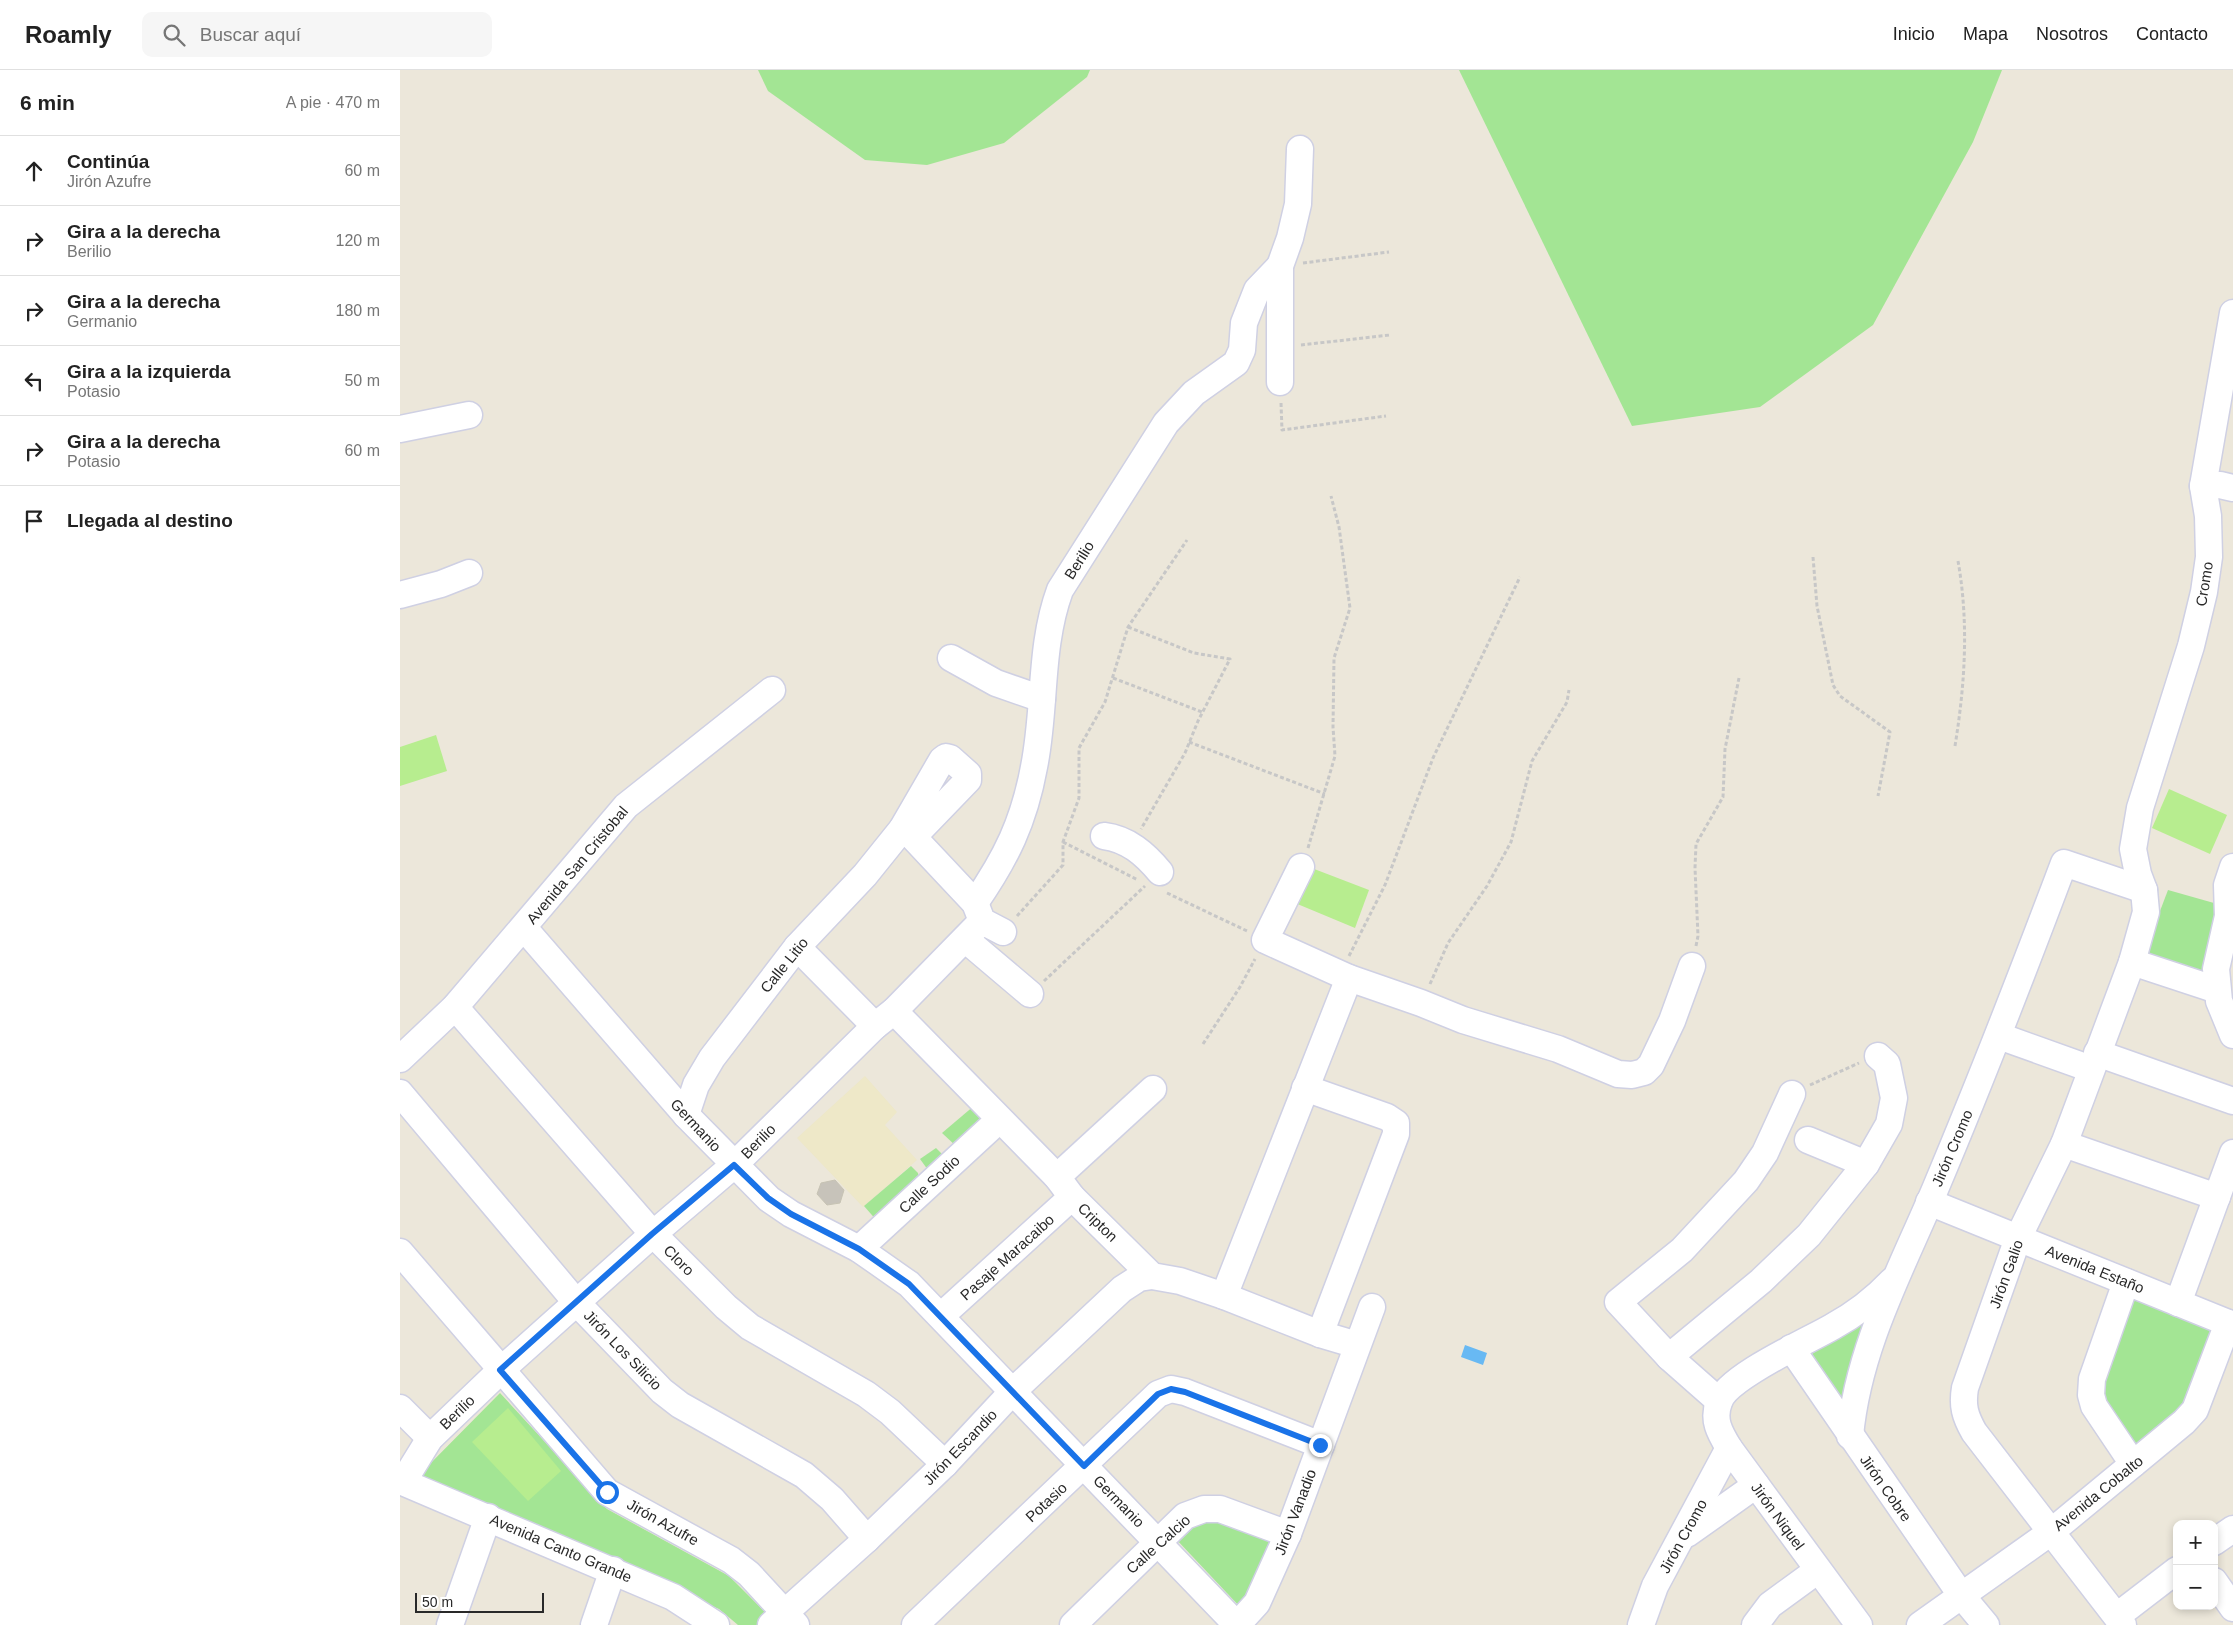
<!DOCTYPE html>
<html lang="es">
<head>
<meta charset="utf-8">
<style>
  :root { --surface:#fff; --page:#f6f6f6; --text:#222; --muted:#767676; --line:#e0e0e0 }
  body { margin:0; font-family:Arial,sans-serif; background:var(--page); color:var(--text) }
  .controls { position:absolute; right:15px; bottom:15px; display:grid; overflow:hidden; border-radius:10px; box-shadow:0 2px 8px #0003 }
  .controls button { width:45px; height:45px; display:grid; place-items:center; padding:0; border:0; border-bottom:1px solid var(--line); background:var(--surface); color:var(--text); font:25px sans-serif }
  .scale { position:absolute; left:15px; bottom:12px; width:129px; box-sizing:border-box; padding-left:5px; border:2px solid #292929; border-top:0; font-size:14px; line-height:18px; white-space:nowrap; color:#292929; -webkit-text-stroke:4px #fff; paint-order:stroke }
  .stop { position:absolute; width:15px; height:15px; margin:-11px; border:4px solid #1a73e8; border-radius:50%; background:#fff }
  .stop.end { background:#1a73e8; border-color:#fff; box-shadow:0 1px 5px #0008 }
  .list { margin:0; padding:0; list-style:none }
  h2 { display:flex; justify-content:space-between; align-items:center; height:65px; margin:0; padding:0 20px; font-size:21px }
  h2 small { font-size:16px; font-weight:400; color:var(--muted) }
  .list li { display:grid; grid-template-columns:32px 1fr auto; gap:15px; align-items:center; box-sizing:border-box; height:70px; padding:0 20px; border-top:1px solid var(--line) }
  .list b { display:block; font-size:19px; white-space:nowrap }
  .list p { margin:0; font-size:16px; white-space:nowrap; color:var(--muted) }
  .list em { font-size:16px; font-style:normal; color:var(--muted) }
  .icon { flex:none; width:28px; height:28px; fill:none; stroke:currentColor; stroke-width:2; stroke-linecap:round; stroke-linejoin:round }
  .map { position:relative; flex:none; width:1833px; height:1555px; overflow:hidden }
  header { display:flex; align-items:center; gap:30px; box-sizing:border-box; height:70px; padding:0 25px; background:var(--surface); border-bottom:1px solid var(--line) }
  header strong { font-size:24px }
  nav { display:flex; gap:28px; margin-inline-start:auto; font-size:18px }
  .search { width:350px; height:45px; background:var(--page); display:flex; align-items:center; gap:12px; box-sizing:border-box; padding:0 18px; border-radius:10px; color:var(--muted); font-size:19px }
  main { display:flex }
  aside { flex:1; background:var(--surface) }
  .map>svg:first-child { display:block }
  .education { fill:#eee8c8 }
  .green { fill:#a3e594 }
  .pitch { fill:#b7ed8f }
  .water { fill:#68b9f3 }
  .building { fill:#c7c3ba; stroke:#c7c3b4 }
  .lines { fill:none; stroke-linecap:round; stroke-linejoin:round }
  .minor-casing { stroke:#cfd0e3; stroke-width:29 }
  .path { stroke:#c7c7c7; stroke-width:3; stroke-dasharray:4 2.5; stroke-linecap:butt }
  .minor { stroke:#fff; stroke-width:26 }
  .route { stroke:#1a73e8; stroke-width:6 }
  .labels { text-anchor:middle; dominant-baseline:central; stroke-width:5; stroke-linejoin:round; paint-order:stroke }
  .street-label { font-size:15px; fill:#292929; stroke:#fff }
</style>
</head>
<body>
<header>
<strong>Roamly</strong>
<div class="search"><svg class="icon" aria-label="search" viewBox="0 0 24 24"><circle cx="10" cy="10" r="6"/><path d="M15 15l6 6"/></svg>Buscar aquí</div>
<nav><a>Inicio</a><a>Mapa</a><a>Nosotros</a><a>Contacto</a></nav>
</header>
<main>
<aside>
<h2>6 min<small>A pie · 470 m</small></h2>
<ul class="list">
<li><svg class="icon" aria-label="ahead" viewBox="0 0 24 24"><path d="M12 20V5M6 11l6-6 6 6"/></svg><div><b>Continúa</b><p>Jirón Azufre</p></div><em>60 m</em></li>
<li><svg class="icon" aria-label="right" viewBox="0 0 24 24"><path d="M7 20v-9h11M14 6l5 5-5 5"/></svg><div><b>Gira a la derecha</b><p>Berilio</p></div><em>120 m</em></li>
<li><svg class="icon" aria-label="right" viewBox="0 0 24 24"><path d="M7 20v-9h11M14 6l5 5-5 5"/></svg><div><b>Gira a la derecha</b><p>Germanio</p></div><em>180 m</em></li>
<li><svg class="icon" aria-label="left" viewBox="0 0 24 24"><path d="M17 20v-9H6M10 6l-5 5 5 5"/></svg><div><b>Gira a la izquierda</b><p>Potasio</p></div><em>50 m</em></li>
<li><svg class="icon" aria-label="right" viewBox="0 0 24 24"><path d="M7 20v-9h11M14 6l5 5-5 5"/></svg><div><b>Gira a la derecha</b><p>Potasio</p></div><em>60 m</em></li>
<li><svg class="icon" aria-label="arrive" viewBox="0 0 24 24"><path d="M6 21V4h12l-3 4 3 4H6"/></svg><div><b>Llegada al destino</b></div></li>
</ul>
</aside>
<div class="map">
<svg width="1833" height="1555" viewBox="0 0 1833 1555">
  <rect width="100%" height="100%" fill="#ece7da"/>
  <!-- education -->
  <polygon class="education" points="465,1006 497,1042 485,1055 517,1090 463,1137 397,1068"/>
  <!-- green -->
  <g class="green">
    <polygon points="358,0 690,0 687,7 604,73 527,95 465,90 368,21"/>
    <polygon points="1059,0 1602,0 1573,72 1473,255 1360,337 1232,356"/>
    <polygon points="1768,820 1821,835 1806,911 1741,891"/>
    <polygon points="575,1035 586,1045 556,1076 542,1063"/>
    <polygon points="536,1078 543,1085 528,1100 520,1089"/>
    <polygon points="511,1096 518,1103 519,1112 478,1152 464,1136"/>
    <polygon points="1731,1224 1819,1259 1788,1338 1734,1386 1700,1335 1697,1311"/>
    <polygon points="1479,1238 1442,1334 1409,1286"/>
    <polygon points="100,1323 207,1439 329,1506 368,1545 359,1555 338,1555 319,1539 17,1407"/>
    <polygon points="800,1446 891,1468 842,1539 775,1468"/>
  </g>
  <!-- pitch -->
  <g class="pitch">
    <polygon points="36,665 47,701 0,716 0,677"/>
    <polygon points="1769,719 1827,745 1810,784 1752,758"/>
    <polygon points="909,797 969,820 955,858 895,833"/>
    <polygon points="108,1338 161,1401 128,1431 72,1372"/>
  </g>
  <!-- water -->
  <polygon class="water" points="1065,1275 1087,1283 1083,1295 1061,1287"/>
  <!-- building -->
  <polygon class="building" points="435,1110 444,1120 440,1133 427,1135 417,1124 421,1113"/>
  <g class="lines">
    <!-- minor casing -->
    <g class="minor-casing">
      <g id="minor">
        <polyline points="880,312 880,196 890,168 898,134 900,79"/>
        <polyline points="0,359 69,345"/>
        <polyline points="1803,416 1820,415 1833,418"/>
        <polyline points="0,525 41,514 69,503"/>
        <polyline points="551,588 596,613 642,629"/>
        <polyline points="502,759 513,767 575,833 582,851 603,862"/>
        <path d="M704 766C728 769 745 784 760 802"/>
        <polyline points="901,797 865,870 949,908 1021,933 1063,950 1158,979 1218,1004 1232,1005 1244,1002 1251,995 1272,951 1292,896"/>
        <polyline points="1833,797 1827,815 1828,846 1816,899 1819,931 1833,965"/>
        <path d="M575 833C606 788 624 752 634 697 646 638 639 577 660 520L766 353 794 323 836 293 842 280 844 253 857 220 880 196"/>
        <polyline points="124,858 286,1045 369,1129 391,1144 459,1179 509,1214 837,1555"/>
        <polyline points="565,869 630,924"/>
        <polyline points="397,877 475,956"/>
        <polyline points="1732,892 1817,920"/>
        <polyline points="55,937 253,1164 326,1237 350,1257 466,1324 490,1342 545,1394"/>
        <polyline points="494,941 657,1107 672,1127 752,1206 780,1211 824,1226 920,1264 957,1275"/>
        <polyline points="1599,966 1691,999"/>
        <polyline points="1697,983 1833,1031"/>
        <polyline points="0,989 55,937 226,736 372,620"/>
        <polyline points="905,1018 987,1047 996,1053 996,1064 920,1264"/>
        <polyline points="0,1023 176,1232 262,1321 280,1335 404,1405 432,1429 467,1469"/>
        <polyline points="286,1045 296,1015 312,988 397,877 465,805 502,759 542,690 546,687 550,688 568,704 568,710 513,767"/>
        <polyline points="1408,1070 1466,1094"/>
        <polyline points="1664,1074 1817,1127"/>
        <polyline points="657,1107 753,1019"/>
        <polyline points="1529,1132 1833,1255"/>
        <polyline points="459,1179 599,1050"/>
        <polyline points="0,1182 207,1422 331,1490 349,1504 396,1555"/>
        <polyline points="1726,1212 1692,1309 1691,1325 1694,1336 1733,1394"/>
        <polyline points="824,1226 949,908"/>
        <polyline points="1778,1233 1833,1083"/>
        <polyline points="541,1246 672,1127"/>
        <polyline points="1391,1278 1561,1525 1586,1555"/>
        <polyline points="1269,1287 1361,1211 1409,1165 1466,1094 1489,1054 1494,1028 1487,994 1478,986"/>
        <polyline points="1319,1331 1269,1287 1218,1232 1282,1180 1346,1111 1365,1083 1392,1024"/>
        <polyline points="0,1338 30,1368"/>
        <path d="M1450 1366C1458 1277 1502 1198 1536 1117 1581 1010 1623 902 1664 793L1744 820"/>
        <polyline points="0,1411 273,1527 316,1555"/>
        <polyline points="3,1412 30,1368 101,1300 253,1164 334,1095 475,956 494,941 582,851"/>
        <polyline points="1287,1464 1356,1415"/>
        <polyline points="1814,1472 1833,1459"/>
        <polyline points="1814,1511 1833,1538"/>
        <polyline points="1717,1546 1777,1500"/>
        <polyline points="50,1555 88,1447"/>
        <polyline points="194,1555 213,1500"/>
        <polyline points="371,1555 467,1469 545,1394 613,1321 722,1219 739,1208 752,1206"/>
        <polyline points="515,1555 758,1324 771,1319 785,1322 921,1375"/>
        <polyline points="673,1555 785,1446 804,1439 820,1439 888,1464"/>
        <polyline points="837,1555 857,1533 888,1464 972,1237"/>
        <polyline points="1241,1555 1255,1516 1329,1378"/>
        <polyline points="1355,1555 1370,1535 1418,1500"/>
        <path d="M1459 1555 1329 1378C1320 1363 1312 1350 1319 1332 1327 1307 1408 1271 1432 1257 1454 1245 1475 1229 1492 1211"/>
        <polyline points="1520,1555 1651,1462 1784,1352 1795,1340 1828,1253"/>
        <path d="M1723 1555 1574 1362C1565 1346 1562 1336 1565 1318L1618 1168 1664 1074 1732 892 1746 842 1744 820 1738 804 1733 779 1740 738 1791 576 1804 522 1809 487 1808 446 1803 416 1833 243"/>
      </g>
    </g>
    <!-- path -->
    <g class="path">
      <polyline points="903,193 989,182"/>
      <polyline points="901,275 990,265"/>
      <polyline points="881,333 882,360 986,346"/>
      <polyline points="1413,487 1417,536 1433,615 1440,626 1490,662 1478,726"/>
      <polyline points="728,557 794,583 830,589 798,651 785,683 741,759"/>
      <polyline points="713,608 802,642"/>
      <polyline points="789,672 925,724"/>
      <path d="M1555 676C1565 614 1569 553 1558 491"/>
      <polyline points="663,772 738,810"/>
      <polyline points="908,778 935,686 933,657 934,588 950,538 939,457 931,426"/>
      <polyline points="767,823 847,861"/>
      <polyline points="617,846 663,795 663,772 679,728 679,678 705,632 728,557 787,470"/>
      <polyline points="1296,876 1298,866 1295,798 1296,774 1323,727 1325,679 1339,608"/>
      <polyline points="949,886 985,815 1033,688 1120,507"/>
      <polyline points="644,911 745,816"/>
      <polyline points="1030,914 1048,873 1087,816 1111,772 1132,691 1167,632 1169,620"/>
      <polyline points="803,974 840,917 855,889"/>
      <polyline points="1410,1015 1459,993"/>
    </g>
    <!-- minor -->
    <use href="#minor" class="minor"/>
  </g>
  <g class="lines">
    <!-- route -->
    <polyline class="route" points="207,1422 100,1300 252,1164 334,1095 368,1128 391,1144 459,1179 509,1214 684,1396 758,1324 771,1319 785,1322 920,1375"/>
  </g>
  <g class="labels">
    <!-- street labels -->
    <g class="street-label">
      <text transform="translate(679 490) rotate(-58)">Berilio</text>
      <text transform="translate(1804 514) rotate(-81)">Cromo</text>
      <text transform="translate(177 795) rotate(-50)">Avenida San Cristobal</text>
      <text transform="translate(384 895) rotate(-51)">Calle Litio</text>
      <text transform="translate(296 1055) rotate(47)">Germanio</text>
      <text transform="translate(358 1071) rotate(-45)">Berilio</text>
      <text transform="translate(1552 1078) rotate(-67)">Jirón Cromo</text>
      <text transform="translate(529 1114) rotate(-43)">Calle Sodio</text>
      <text transform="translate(698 1152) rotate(44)">Cripton</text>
      <text transform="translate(607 1187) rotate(-42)">Pasaje Maracaibo</text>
      <text transform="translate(279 1190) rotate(45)">Cloro</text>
      <text transform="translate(1695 1199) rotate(22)">Avenida Estaño</text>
      <text transform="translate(1606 1204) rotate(-70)">Jirón Galio</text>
      <text transform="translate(223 1280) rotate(46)">Jirón Los Silicio</text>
      <text transform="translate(57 1342) rotate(-44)">Berilio</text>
      <text transform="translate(560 1377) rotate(-46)">Jirón Escandio</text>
      <text transform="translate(1486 1418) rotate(55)">Jirón Cobre</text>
      <text transform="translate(1698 1423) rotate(-39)">Avenida Cobalto</text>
      <text transform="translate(719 1431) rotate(46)">Germanio</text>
      <text transform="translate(646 1432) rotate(-43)">Potasio</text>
      <text transform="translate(895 1442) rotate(-69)">Jirón Vanadio</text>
      <text transform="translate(1378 1446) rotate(54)">Jirón Niquel</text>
      <text transform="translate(263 1452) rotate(29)">Jirón Azufre</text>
      <text transform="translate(1283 1466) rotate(-61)">Jirón Cromo</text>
      <text transform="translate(758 1474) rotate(-42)">Calle Calcio</text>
      <text transform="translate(161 1478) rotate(23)">Avenida Canto Grande</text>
    </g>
  </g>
</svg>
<div class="controls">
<button>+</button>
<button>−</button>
</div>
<div class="scale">50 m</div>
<div class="stop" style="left:207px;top:1422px"></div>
<div class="stop end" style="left:920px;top:1375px"></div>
</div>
</main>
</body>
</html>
